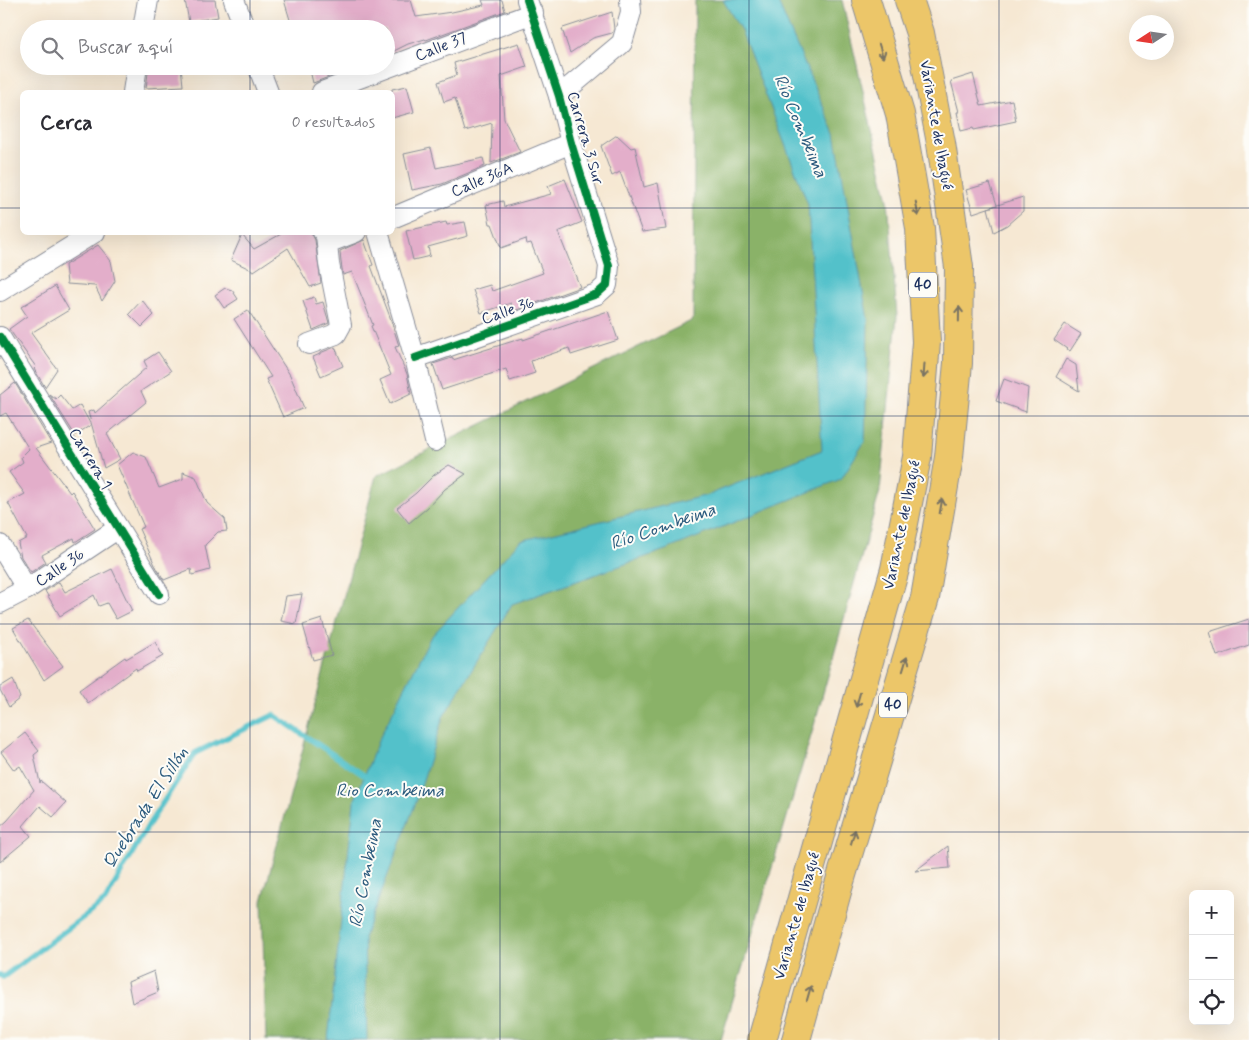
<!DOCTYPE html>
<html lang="es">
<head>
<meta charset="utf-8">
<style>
  :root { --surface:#fff; --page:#f7f7f7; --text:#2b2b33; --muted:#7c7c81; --line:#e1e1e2 }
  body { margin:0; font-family:Mynerve,sans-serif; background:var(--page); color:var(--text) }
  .controls { position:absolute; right:15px; bottom:15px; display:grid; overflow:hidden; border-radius:8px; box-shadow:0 5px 20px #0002 }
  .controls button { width:45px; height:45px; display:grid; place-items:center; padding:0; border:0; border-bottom:1px solid var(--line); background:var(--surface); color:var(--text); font:25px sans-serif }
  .compass { position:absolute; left:1129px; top:15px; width:45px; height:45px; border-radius:50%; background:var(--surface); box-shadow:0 5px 20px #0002; rotate:258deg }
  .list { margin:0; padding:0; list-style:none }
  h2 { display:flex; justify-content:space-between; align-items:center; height:65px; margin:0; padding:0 20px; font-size:21px }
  h2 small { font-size:16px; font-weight:400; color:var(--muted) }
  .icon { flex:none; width:28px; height:28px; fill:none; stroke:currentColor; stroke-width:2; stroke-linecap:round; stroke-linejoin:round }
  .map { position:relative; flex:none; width:1249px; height:1040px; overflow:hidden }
  .search { position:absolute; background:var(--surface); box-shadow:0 5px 20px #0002; left:20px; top:20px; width:375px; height:55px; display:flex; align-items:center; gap:12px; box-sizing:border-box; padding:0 18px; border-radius:28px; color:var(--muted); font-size:19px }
  .panel { position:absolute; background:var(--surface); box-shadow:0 5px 20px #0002; left:20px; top:90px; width:375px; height:145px; border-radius:8px }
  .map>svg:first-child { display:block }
  .forest { fill:#8ab268; stroke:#527063 }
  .water { fill:#53c1ca; stroke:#377894 }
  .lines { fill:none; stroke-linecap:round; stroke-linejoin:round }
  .stream { stroke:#53c1ca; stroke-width:5.5 }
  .building { fill:#e3aeca }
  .street-casing { stroke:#888c98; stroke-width:22 }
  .highway-casing { stroke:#888c98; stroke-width:30 }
  .street { stroke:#fff; stroke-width:20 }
  .highway { stroke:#ecc669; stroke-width:28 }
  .cycleway-casing { stroke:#fdfcf7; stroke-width:11 }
  .cycleway { stroke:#00873e; stroke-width:8 }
  .oneway { stroke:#797363 }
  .grid { fill:none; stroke:#1b2f5e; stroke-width:1; stroke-opacity:0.55 }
  .labels { text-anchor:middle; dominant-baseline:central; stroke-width:4; stroke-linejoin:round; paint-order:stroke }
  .shield { fill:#fdfcf7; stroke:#5f6c8c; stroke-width:1 }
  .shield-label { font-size:15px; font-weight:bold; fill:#1b2f5e }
  .street-label { font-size:16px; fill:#1b2f5e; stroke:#fdfcf7 }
  .water-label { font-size:18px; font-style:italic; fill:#2c5b7e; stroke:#fdfcf7 }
</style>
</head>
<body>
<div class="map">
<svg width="1249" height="1040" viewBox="0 0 1249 1040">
  <rect width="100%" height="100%" fill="#fdfcf7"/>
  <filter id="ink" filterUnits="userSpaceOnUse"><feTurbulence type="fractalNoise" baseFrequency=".02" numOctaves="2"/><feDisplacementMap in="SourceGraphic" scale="10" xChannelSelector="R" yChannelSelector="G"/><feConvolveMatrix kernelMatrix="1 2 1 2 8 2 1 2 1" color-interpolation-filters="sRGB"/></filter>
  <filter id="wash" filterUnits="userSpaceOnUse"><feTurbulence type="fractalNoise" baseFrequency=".0096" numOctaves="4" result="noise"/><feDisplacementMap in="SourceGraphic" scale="20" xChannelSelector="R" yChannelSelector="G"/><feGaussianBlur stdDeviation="1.12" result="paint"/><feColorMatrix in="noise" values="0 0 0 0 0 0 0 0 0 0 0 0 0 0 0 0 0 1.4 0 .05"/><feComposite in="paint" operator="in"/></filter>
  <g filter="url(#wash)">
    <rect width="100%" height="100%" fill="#f6e8d3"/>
    <!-- forest -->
    <polygon class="forest" points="695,0 842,0 888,200 897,316 880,491 813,729 721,1040 266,1040 262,901 376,476 693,320"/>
    <!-- water -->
    <polygon class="water" points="723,0 777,0 835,134 868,320 865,441 841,479 668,549 512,604 443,717 416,802 364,937 367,1040 328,1040 354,802 378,741 430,638 520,541 708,495 822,450 808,204 741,30"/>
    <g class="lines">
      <!-- stream -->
      <polyline class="stream" points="0,975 3,977 105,901 149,824 195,753 274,715 371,780"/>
    </g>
    <g id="blocks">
      <!-- building -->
      <g class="building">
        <polygon points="185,0 215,0 218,17 189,22"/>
        <polygon points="284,0 411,0 416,17 452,12 484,5 482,0 502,0 505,11 426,40 425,39 408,44 386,55 386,29 299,29 298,21 291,23"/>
        <polygon points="612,12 614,29 612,33 593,38 570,53 562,29 563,28"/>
        <polygon points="519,43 527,67 501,76 504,119 520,152 491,163 492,123 465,131 455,98 444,102 438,82 457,75 454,63"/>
        <polygon points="149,66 181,66 183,86 146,88"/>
        <polygon points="309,66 355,66 355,67 313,83"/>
        <polygon points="973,74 981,106 1012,100 1016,121 974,130 973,128 961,131 957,112 959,112 951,81"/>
        <polygon points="407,86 414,112 392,118 392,89"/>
        <polygon points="617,135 631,148 635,147 644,187 658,183 666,229 642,232 620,172 612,176 601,146"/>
        <polygon points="431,148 436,168 483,158 485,166 442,184 412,190 404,154"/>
        <polygon points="565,179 582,222 558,232 580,287 514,311 511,303 481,313 473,290 490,285 492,291 543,273 531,243 527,244 526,239 501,248 492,224 490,224 486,205 503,201 504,207 551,194 548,186"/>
        <polygon points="990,183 997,205 973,213 966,190"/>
        <polygon points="1023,197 1023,211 1007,225 994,232 988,208"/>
        <polygon points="446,222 447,225 465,222 468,236 428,247 430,256 413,260 406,231"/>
        <polygon points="280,232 311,232 315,240 321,283 310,287 288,248 254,271 231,260 242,235 254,249 281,234"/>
        <polygon points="364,240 373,265 371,266 390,317 399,346 395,347 407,374 411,394 390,404 380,380 391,375 371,326 373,325 352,272 343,275 341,262 340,251"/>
        <polygon points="98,245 111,261 115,281 102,301 95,286 67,284 65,265"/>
        <polygon points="55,286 69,310 31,333 57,369 45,387 34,369 36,367 9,329 27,316 21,307"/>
        <polygon points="225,288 232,290 238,299 224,308 215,295"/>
        <polygon points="314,297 316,304 323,302 329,323 313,330 303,301"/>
        <polygon points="142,300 154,315 142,327 129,314"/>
        <polygon points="248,310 290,375 304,408 283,417 266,379 271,377 234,319"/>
        <polygon points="608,311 618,340 571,355 569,348 531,361 535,373 510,381 506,369 442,390 433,364 452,358 453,360 459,358 523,338 523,340"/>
        <polygon points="1065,324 1081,334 1070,351 1054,340"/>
        <polygon points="335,347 343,366 321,376 313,357 320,354 320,353"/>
        <polygon points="158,352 171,371 141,391 146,402 107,434 120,459 104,468 88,412 94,410 95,413 147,367 144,361"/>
        <polygon points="1066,359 1076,365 1079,391 1056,377"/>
        <polygon points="1004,379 1028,388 1026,412 996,401"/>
        <polygon points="15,383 51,443 36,448 70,493 72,491 95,529 75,542 74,538 42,555 46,562 31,572 21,557 18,543 27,538 8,503 25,494 9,472 23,462 21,457 29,449 6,413 0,416 0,395"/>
        <polygon points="49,394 56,399 60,395 72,410 80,405 91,425 75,435"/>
        <polygon points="133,452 146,457 159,488 183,479 183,472 196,477 207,503 225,519 227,531 218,532 205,545 210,570 192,575 191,569 164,580 155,565 139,529 144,527 117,465"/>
        <polygon points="449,465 466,474 445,489 427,508 409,523 397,508 416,493 434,475"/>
        <polygon points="112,569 132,611 116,619 107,603 99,606 94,595 60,616 45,591 59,582 65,592"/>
        <polygon points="302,594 296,624 281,621 286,596"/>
        <polygon points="322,619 332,655 313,660 303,625"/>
        <polygon points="1249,619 1249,645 1217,656 1209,632"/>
        <polygon points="28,620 63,666 44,680 13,628"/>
        <polygon points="155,642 163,656 137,671 136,668 88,703 79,690 125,657 126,659"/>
        <polygon points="13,679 20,698 9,707 0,690 0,687"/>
        <polygon points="25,733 39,751 34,755 40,783 41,781 66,803 53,817 40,806 23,826 31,836 0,862 0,827 7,821 34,790 20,766 14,770 1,752"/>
        <polygon points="948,846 950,868 915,871"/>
        <polygon points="154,971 158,992 132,1003 128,982"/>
      </g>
    </g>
  </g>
  <g filter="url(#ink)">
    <use href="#blocks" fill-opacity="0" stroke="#888c98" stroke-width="1"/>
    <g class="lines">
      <!-- street casing -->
      <g class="street-casing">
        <g id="street">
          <polyline points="234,0 245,29"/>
          <polyline points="143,29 148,0"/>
          <polyline points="258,66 268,92"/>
          <polyline points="133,92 137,66"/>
          <polyline points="322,92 533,13"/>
          <polyline points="559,96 622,43 631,12 630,0"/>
          <polyline points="392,218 571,143"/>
          <polyline points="378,232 415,358 435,441"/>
          <polyline points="326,235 335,240 356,232"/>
          <polyline points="0,291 95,232"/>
          <polyline points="0,337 159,594"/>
          <polyline points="309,344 336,334 341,325 329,264 326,235 323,232"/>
          <polyline points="415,358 597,294 607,285 609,266 571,143 559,96 527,0"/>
          <polyline points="0,545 27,589"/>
          <polyline points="0,603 27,589 117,529"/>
        </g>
      </g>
      <!-- highway casing -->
      <g class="highway-casing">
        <g id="highway">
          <polyline points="762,1040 895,569 917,457 926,342 920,228 900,114 866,0"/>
          <polyline points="796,1040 838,888 925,598 949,457 958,363 959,267 941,143 920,33 909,0"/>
        </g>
      </g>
      <!-- street -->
      <use href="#street" class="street"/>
      <!-- highway -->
      <use href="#highway" class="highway"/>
      <!-- cycleway casing -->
      <g class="cycleway-casing">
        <g id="cycleway">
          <polyline points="0,337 159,594"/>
          <polyline points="415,358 597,294 607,285 609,266 571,143 559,96 527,0"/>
        </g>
      </g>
      <!-- cycleway -->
      <use href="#cycleway" class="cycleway"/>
    </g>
    <!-- one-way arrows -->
    <defs><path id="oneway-shaft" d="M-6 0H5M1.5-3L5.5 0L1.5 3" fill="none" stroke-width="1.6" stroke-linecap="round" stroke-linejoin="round" transform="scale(1.25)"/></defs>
    <g class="oneway">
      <use href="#oneway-shaft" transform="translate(881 51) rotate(73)"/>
      <use href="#oneway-shaft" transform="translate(917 209) rotate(80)"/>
      <use href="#oneway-shaft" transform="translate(959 314) rotate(-89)"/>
      <use href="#oneway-shaft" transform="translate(924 371) rotate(94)"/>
      <use href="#oneway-shaft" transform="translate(941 506) rotate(-80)"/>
      <use href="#oneway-shaft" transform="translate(905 664) rotate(-73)"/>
      <use href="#oneway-shaft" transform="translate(858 700) rotate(106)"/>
      <use href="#oneway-shaft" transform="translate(853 837) rotate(-73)"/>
      <use href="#oneway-shaft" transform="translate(809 993) rotate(-74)"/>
    </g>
  </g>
  <!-- grid -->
  <path class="grid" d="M250 0V29M500 0V1040M749 0V1040M999 0V1040M250 66V92M0 208H22M392 208H1249M250 232V1040M0 416H1249M0 624H1249M0 832H1249"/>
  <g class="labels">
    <!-- shield labels -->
    <g class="shield">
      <rect x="909" y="272.5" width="28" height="25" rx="4"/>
      <rect x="879" y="692.5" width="28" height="25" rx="4"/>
    </g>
    <g class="shield-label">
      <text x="923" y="285">40</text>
      <text x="893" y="705">40</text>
    </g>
    <!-- street labels -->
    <g class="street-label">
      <text transform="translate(441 47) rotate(-21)">Calle 37</text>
      <text transform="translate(936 125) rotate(80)">Variante de Ibagué</text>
      <text transform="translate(585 138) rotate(74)">Carrera 3 Sur</text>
      <text transform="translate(482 180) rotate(-23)">Calle 36A</text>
      <text transform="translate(508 311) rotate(-19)">Calle 36</text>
      <text transform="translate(90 459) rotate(59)">Carrera 1</text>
      <text transform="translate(902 525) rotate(-78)">Variante de Ibagué</text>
      <text transform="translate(60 568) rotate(-34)">Calle 36</text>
      <text transform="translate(797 916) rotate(-74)">Variante de Ibagué</text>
    </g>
    <!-- water labels -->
    <g class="water-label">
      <text transform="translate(800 126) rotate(67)">Río Combeima</text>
      <text transform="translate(663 527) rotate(-19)">Río Combeima</text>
      <text x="390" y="791">Rio Combeima</text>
      <text transform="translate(146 808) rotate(-57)">Quebrada El Sillón</text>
      <text transform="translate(366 873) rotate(-79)">Río Combeima</text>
    </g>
  </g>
</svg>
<div class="controls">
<button>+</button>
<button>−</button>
<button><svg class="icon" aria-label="locate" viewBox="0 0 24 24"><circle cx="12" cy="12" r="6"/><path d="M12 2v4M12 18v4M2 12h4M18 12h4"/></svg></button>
</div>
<svg class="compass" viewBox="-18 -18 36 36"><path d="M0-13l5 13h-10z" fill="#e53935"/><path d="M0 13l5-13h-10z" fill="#7c7c81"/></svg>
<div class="search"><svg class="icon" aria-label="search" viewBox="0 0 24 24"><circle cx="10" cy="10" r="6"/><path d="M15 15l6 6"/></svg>Buscar aquí</div>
<section class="panel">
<h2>Cerca<small>0 resultados</small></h2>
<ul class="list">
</ul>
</section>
</div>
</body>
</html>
